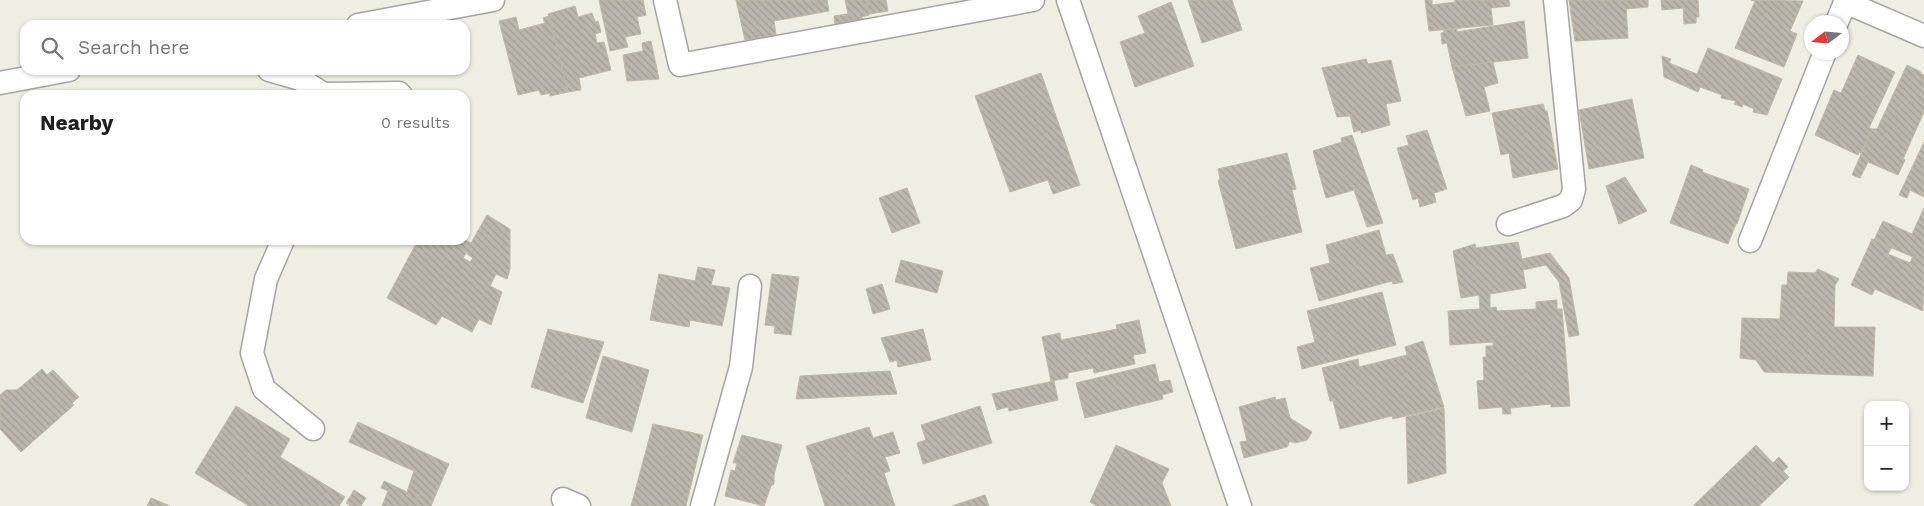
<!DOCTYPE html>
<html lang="en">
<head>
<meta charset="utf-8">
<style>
  :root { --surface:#fff; --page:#f2f2f2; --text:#202124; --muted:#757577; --line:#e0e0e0 }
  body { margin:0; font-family:"Work Sans",sans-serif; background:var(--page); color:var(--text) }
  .controls { position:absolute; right:15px; bottom:15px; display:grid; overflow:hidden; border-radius:10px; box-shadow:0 1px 4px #0004 }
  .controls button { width:45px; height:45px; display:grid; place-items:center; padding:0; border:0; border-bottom:1px solid var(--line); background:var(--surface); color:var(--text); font:25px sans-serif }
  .compass { position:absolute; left:1804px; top:15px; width:45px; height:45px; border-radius:50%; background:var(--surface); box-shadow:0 1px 4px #0004; rotate:254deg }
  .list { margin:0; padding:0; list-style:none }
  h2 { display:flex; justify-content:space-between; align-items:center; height:65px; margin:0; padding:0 20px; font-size:21px }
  h2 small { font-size:16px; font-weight:400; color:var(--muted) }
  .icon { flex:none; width:28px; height:28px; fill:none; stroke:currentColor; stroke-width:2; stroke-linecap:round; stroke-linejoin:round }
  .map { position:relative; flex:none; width:1924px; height:506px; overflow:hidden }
  .search { position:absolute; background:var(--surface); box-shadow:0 1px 4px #0004; left:20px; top:20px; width:450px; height:55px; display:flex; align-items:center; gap:12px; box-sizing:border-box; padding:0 18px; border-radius:15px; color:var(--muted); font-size:19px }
  .panel { position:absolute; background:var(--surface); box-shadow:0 1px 4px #0004; left:20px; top:90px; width:450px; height:155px; border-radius:15px }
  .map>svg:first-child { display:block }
  .building { fill:url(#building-back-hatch); stroke:#c0b8a5; fill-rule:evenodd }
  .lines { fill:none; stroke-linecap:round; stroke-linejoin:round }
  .minor-casing { stroke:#a4a4a4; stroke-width:25 }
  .minor { stroke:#fff; stroke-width:22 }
</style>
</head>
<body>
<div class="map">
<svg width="1924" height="506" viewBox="0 0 1924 506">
  <defs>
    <pattern id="building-back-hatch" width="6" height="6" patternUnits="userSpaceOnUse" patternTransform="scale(1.25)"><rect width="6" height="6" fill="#bbb7ac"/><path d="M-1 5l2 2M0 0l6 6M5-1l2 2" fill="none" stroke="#a09d94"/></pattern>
  </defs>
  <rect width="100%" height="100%" fill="#eeeee3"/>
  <!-- building -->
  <g class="building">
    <polygon points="599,0 643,0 646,15 637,17 641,34 625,37 628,47 610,51"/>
    <polygon points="736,0 827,0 829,11 774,21 776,35 745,40"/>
    <polygon points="845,0 866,0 869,15 862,17 863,19 858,22 835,26 834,16 848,14"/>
    <polygon points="866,0 886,0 888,11 869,14"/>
    <polygon points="1188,0 1232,0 1242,30 1202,43"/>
    <polygon points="1425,0 1432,0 1432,5 1455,2 1455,0 1509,0 1510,6 1491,8 1493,25 1429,31"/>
    <polygon points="1569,0 1621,0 1622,7 1626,6 1628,38 1575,41"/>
    <polygon points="1621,0 1648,0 1648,7 1626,9 1626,6 1622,7"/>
    <polygon points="1661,0 1698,0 1699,17 1696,17 1696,23 1684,24 1683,8 1662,10"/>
    <polygon points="1751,0 1803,1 1790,31 1797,34 1784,67 1735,48 1755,1"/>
    <polygon points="1171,2 1194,66 1135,87 1120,42 1145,33 1138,16"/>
    <polygon points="575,6 578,17 592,13 595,22 598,21 601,32 595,34 597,43 604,42 611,70 579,78 581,90 568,92 548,14"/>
    <polygon points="549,16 568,92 550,96 550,93 541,95 539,90 518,95 499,21 516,17 519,30 545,23 543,18"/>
    <polygon points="1524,21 1528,58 1452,67 1447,43 1442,44 1441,33 1444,32 1444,30 1457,29 1457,32"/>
    <polygon points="651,41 659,79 627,81 623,55 643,51 642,43"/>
    <polygon points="1708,48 1782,79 1767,115 1753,112 1754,109 1743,104 1742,107 1734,104 1736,101 1721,98 1722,95 1700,87 1698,92 1664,77 1662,56 1671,59 1669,63 1697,74"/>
    <polygon points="1858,55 1895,72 1869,128 1872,129 1861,153 1859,152 1858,155 1815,135 1834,90 1841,93"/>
    <polygon points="1366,59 1368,64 1391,60 1401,101 1386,104 1390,125 1361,133 1361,130 1354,132 1350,116 1337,117 1322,68"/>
    <polygon points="1493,62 1498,83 1484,87 1490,111 1466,116 1452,67"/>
    <polygon points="1907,65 1921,72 1921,74 1924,75 1924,112 1903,159 1905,160 1898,175 1868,162 1860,178 1852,175 1872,129 1877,129"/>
    <polygon points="1041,73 1080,185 1053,194 1048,180 1010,192 975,96"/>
    <polygon points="1632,99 1644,158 1589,169 1579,110"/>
    <polygon points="1543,104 1545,111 1547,111 1558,169 1513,178 1509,153 1501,155 1492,113"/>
    <polygon points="1427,130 1447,189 1434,193 1436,202 1420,207 1418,198 1413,200 1397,148 1409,145 1406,136"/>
    <polygon points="1352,135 1383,223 1367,227 1354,190 1326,198 1313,151 1342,142 1341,138"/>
    <polygon points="1924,142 1924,197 1910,190 1907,198 1899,195"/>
    <polygon points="1287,153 1296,189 1292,190 1302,232 1236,249 1218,180 1220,179 1218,169"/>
    <polygon points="1691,165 1703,170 1702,172 1749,189 1737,224 1736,224 1728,244 1670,223"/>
    <polygon points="1625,177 1647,211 1619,224 1606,186"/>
    <polygon points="907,188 920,223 892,233 879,198"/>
    <polygon points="1924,208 1924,262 1874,240 1883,221 1912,234"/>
    <path d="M487 215 510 229V269L507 279 496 274 490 286 502 292 491 325 479 319 472 332 442 316 436 325 387 298 418 240H465L471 243ZM466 253 473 258 470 262 463 258Z"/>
    <polygon points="1379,230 1386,255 1393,254 1403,282 1393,284 1392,281 1319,301 1310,268 1330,263 1326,245"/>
    <polygon points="1872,239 1892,247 1888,254 1910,263 1913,256 1924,262 1923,311 1875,289 1872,295 1851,285"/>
    <polygon points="1518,242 1522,259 1550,253 1569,278 1579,335 1569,337 1559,282 1546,265 1523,270 1526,288 1490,294 1490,308 1496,307 1497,311 1536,309 1536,302 1557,300 1557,309 1562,309 1570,406 1551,407 1551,404 1510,408 1511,414 1503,414 1502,407 1479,409 1477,381 1484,380 1483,357 1486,357 1486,346 1493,346 1493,342 1450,345 1448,311 1480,309 1479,295 1461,298 1453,251 1475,244 1476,248"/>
    <polygon points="901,260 943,271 937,293 895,282"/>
    <polygon points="698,267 715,270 711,285 730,288 722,326 690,320 689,327 650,320 659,274 695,281"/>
    <polygon points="1818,269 1839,279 1835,285 1834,327 1875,327 1873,376 1764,372 1756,360 1740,358 1742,318 1780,319 1782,285 1787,285 1788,272 1815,273"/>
    <polygon points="772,274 799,277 791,335 774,333 775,326 765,325"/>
    <polygon points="882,284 890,309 873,314 866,289"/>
    <polygon points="1382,292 1396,345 1302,369 1297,347 1315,342 1307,311"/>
    <polygon points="1139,320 1146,353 1133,355 1135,364 1094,373 1093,368 1068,373 1068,378 1051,381 1042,337 1060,333 1061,340 1117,329 1116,325"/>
    <polygon points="548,329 604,342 583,403 531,387"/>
    <polygon points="923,329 931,360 898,367 897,360 890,362 881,338"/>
    <polygon points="1423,341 1444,407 1393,419 1392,416 1340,429 1333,401 1330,401 1322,368 1358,359 1359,367 1407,355 1405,347"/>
    <polygon points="603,356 649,370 632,432 586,418"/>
    <polygon points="1155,364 1159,382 1170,380 1173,392 1162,395 1163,399 1085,418 1076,383"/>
    <polygon points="42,369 47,375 53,370 79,397 72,403 74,405 21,452 0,429 0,395 6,390 17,390"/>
    <polygon points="890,371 897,394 796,399 800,376"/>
    <polygon points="1054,381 1058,400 1009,411 1008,407 997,410 992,394"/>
    <polygon points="1275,397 1276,400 1285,398 1290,418 1312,432 1307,440 1295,443 1290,441 1287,447 1244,458 1240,442 1247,441 1239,407"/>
    <polygon points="236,406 290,439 280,457 345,497 339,506 249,506 195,473"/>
    <polygon points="980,406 992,443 923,464 917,443 926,440 921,425"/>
    <polygon points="1444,408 1446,473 1408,484 1406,417"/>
    <polygon points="358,422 449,464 433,501 419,494 417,500 406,495 414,471 349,442"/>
    <polygon points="653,424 703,435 686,506 631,506"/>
    <polygon points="869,427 873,438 893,432 900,453 885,457 890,471 884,473 895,506 825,506 806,446"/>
    <polygon points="742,435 782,445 774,475 774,484 771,486 764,506 725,496 731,470 735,471 737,463 733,463"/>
    <polygon points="1116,445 1169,469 1162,483 1171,506 1097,506 1090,502"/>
    <polygon points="1756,445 1773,463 1779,457 1788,467 1783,471 1789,477 1759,506 1693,506"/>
    <polygon points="384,481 407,492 406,495 410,497 417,500 419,494 433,501 431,506 382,506 388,491 381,488"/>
    <polygon points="354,490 366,498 361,506 351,506 346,503"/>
    <polygon points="985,495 989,506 952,506"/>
    <polygon points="151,498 170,506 147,506"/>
  </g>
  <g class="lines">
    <!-- minor casing -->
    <g class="minor-casing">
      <g id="minor">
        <polyline points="665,0 680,65 1033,0"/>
        <polyline points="1068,0 1240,506"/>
        <polyline points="1845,2 1924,36"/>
        <polyline points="1837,22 1846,0"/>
        <polyline points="358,25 493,0"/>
        <polyline points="269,70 300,79 325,95"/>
        <polyline points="0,83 69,70"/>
        <polyline points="325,94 399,93 401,95"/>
        <polyline points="1508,224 1563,206 1571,200 1574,189 1555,0"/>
        <polyline points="283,240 266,279 252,353 264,389 313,429"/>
        <polyline points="1750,241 1825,52"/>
        <polyline points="563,499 579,506"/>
        <polyline points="702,506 741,367 750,286"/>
      </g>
    </g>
    <!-- minor -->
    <use href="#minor" class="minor"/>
  </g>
</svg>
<div class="controls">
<button>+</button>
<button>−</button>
</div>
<svg class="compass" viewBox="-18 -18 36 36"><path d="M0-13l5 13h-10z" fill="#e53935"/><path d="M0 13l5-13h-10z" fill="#757577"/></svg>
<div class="search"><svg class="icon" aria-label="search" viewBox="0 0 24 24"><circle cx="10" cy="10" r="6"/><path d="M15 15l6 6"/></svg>Search here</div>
<section class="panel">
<h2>Nearby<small>0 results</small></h2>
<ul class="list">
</ul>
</section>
</div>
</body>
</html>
